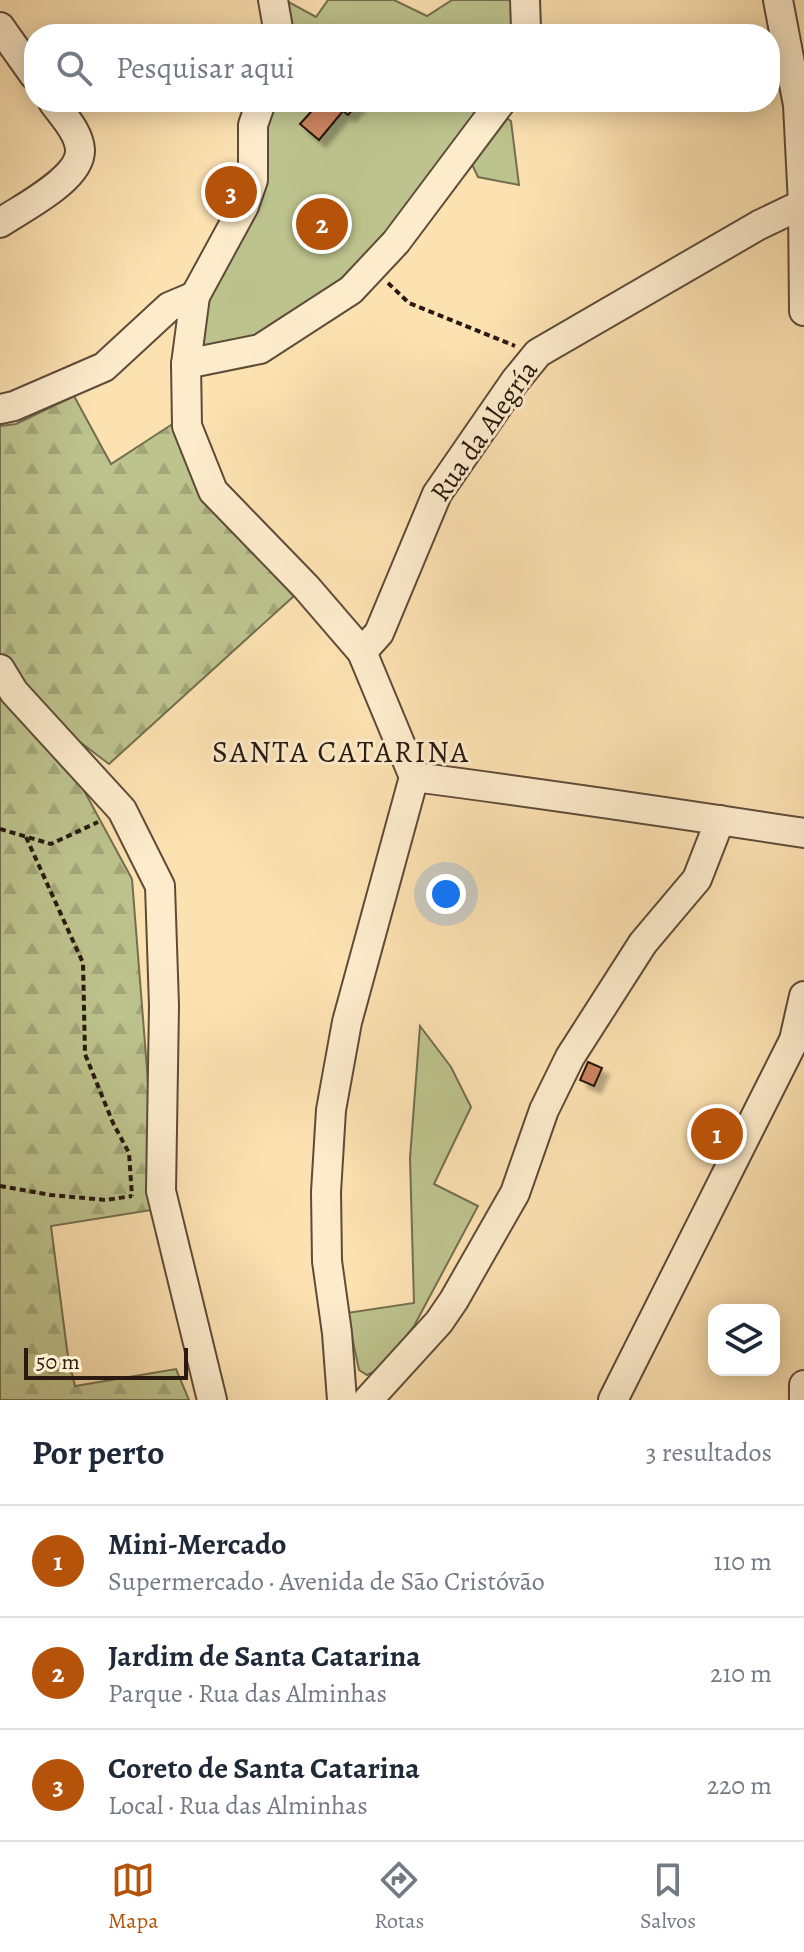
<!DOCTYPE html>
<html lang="pt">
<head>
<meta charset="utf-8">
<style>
  :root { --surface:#fff; --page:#f6f6f7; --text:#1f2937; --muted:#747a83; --line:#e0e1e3; --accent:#b45309 }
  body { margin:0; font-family:Alegreya,serif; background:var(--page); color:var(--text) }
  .controls { position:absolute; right:24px; bottom:24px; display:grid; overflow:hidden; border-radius:16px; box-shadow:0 4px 20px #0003 }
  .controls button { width:72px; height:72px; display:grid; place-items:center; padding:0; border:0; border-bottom:2px solid var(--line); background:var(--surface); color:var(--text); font:40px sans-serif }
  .scale { position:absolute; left:24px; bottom:20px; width:164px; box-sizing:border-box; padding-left:8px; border:4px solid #291911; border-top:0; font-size:22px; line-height:28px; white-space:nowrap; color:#291911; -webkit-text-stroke:6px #fdeccc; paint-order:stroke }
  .you { position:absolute; left:446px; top:894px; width:28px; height:28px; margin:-20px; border:6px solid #fff; border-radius:50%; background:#1a73e8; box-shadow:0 0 0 12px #1a73e833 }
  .badge { display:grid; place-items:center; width:52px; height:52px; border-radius:50%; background:var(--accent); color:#fff; font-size:26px; font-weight:700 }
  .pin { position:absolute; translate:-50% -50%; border:4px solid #fff; box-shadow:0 2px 8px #0006 }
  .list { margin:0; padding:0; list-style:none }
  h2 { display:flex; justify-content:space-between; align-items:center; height:104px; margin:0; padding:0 32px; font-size:34px }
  h2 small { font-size:26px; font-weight:400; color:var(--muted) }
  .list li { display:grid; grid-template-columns:52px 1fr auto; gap:24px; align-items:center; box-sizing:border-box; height:112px; padding:0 32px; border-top:2px solid var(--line) }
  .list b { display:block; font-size:30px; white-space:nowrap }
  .list p { margin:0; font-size:26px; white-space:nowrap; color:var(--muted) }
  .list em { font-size:26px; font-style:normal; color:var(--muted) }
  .icon { flex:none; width:44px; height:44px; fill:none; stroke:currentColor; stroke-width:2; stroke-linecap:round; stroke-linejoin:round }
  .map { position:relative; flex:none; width:804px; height:1400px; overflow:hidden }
  .search { position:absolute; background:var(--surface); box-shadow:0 4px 20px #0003; left:24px; right:24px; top:24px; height:88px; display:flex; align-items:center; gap:20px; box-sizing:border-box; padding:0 28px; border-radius:32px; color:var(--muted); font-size:30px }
  .sheet { height:440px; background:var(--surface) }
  nav { display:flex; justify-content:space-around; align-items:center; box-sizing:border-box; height:112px; border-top:2px solid var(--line); background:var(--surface); font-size:22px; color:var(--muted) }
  nav a { display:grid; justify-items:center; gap:4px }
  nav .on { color:var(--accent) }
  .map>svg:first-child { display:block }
  .green { fill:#bdc38d; stroke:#736e4f; stroke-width:2 }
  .forest { fill:url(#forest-firs); stroke:#736e4f; stroke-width:2 }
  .building { fill:#cd8561; stroke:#291911; stroke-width:2; filter:url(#shadow) }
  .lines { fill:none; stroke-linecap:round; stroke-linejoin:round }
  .minor-casing { stroke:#5e4b39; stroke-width:32 }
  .path { stroke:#291911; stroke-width:4; stroke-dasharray:6 4; stroke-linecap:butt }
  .minor { stroke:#fdeccc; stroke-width:28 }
  .labels { text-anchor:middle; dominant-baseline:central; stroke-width:6; stroke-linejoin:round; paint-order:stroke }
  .street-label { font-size:28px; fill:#291911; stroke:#fdeccc }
  .neighbourhood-label { font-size:30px; letter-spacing:2px; fill:#291911; stroke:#fdeccc }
</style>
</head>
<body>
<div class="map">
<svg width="804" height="1400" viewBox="0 0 804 1400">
  <defs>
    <pattern id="forest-firs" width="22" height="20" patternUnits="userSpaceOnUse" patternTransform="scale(2)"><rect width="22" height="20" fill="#bdc38d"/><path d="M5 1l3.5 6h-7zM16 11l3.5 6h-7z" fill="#a2a779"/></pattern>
    <filter id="shadow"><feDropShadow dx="7" dy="7" stdDeviation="2" flood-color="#0004"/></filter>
  </defs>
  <rect width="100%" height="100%" fill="#fce1b1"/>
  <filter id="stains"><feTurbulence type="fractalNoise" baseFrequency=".0025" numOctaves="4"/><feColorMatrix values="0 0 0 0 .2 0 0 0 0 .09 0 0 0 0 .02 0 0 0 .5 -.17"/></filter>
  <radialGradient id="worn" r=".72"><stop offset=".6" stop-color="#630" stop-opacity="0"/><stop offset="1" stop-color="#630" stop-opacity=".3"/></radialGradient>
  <!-- green -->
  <g class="green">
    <polygon points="285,0 316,17 328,0 394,0 427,16 452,0 525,0 524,34 279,34"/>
    <polygon points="261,102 501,102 396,242 260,349 186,364 195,296 244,206"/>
    <polygon points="501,115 511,121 519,185 478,177 467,154"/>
    <polygon points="420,1026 451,1067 471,1107 434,1184 478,1206 414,1326 382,1368 367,1375 359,1370 347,1313 414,1303 410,1158"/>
  </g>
  <!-- forest -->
  <g class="forest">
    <polygon points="74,396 111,464 177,421 295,595 109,764 14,692 0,669 0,426 16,424"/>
    <polygon points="0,694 80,783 132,879 158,1209 51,1226 68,1357 75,1386 176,1369 189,1400 0,1400"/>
  </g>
  <!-- building -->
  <g class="building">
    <polygon points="320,102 360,102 348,115 343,111 319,140 300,124"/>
    <polygon points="228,181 234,181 239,184 234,203 228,203 223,201 220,196 220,190 222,184"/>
    <polygon points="588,1062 602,1068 594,1086 580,1080"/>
  </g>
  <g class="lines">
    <!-- minor casing -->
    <g class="minor-casing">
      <g id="minor">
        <polyline points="273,0 279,34"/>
        <polyline points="778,0 798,105 803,204 804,311"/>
        <polyline points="0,27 34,75"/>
        <polyline points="524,34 526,28 525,0"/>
        <polyline points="261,102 253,125 253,180 244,206 195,296 186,364 187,426 213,491 306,587 362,652 414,777 347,1022 331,1110 326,1192 327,1261 337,1333 342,1400"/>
        <path d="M0 223C22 208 81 179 80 150 79 132 63 116 53 102"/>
        <polyline points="186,364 260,349 351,290 396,242 501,102"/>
        <polyline points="0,409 14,406 104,367 169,307 195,296"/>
        <polyline points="362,652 379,633 437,494 515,381 538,353 759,225 803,204"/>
        <polyline points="0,669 14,692 122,810 160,886 164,1006 161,1191 212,1400"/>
        <path d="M414 777C545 794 674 813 804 833"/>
        <polyline points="368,1400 439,1322 454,1300 515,1193 544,1110 570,1057 643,943 697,879 720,820"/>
        <polyline points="613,1400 794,1040 804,996"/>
        <polyline points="804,1400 804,1385"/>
      </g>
    </g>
    <!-- path -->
    <g class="path">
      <polyline points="388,283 409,303 515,346"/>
      <polyline points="0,829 51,844 98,822"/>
      <polyline points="26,837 83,963 85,1054 113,1123 129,1153 132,1196"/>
      <polyline points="0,1186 51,1195 106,1200 132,1196"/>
    </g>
    <!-- minor -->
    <use href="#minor" class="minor"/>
  </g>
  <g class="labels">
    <!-- street labels -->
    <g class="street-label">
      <text transform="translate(484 431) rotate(-55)">Rua da Alegría</text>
    </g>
    <!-- neighbourhood labels -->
    <g class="neighbourhood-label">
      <text x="341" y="752">SANTA CATARINA</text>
    </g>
  </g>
  <rect width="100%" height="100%" filter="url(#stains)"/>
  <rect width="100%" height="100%" fill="url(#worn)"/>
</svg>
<div class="controls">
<button><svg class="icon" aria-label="layers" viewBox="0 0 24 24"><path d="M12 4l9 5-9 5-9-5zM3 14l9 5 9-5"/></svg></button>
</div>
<div class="scale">50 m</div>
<div class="you"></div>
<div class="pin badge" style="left:717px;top:1134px">1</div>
<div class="pin badge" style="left:322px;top:224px">2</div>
<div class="pin badge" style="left:231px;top:192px">3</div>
<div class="search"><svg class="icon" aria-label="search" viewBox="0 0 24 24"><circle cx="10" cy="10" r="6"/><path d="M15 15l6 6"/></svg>Pesquisar aqui</div>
</div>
<section class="sheet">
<h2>Por perto<small>3 resultados</small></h2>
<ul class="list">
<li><span class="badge">1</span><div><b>Mini-Mercado</b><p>Supermercado · Avenida de São Cristóvão</p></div><em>110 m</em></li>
<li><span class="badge">2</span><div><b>Jardim de Santa Catarina</b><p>Parque · Rua das Alminhas</p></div><em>210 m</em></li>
<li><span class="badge">3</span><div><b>Coreto de Santa Catarina</b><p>Local · Rua das Alminhas</p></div><em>220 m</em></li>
</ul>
</section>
<nav>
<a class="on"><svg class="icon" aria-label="map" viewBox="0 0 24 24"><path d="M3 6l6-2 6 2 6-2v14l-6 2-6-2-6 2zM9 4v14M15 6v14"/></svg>Mapa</a>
<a><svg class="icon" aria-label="directions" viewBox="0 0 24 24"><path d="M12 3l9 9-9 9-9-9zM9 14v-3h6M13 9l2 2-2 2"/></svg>Rotas</a>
<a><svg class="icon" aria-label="saved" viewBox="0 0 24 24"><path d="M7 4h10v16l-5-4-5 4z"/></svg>Salvos</a>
</nav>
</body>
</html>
